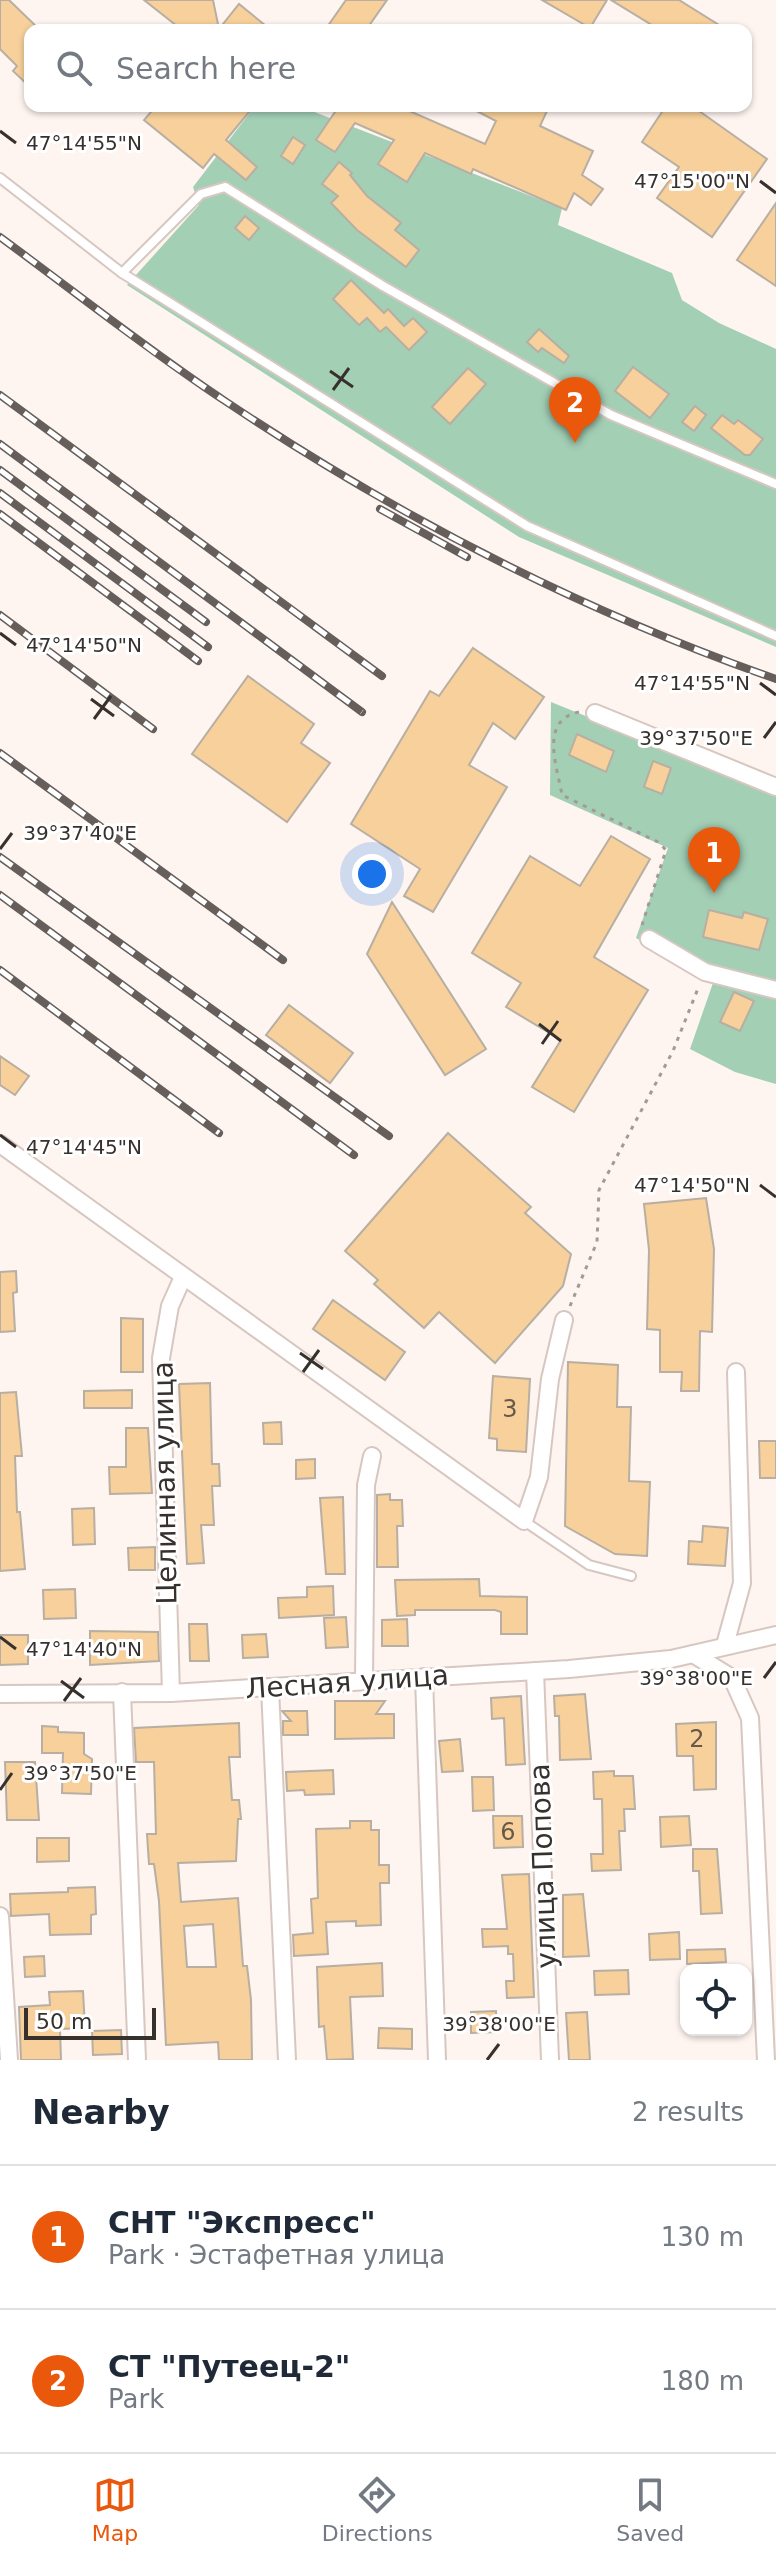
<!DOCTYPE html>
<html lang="en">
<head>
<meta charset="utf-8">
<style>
  :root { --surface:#fff; --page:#f2f2f3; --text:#1f2937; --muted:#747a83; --line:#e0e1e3; --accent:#ea580c }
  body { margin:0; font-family:"DejaVu Sans",sans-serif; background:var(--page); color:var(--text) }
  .controls { position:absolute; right:24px; bottom:24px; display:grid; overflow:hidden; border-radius:16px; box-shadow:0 2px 6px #0004 }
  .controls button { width:72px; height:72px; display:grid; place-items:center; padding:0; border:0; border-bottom:2px solid var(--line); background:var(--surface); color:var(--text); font:40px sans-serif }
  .scale { position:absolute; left:24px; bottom:20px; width:132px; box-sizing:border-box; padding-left:8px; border:4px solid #37312e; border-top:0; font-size:22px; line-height:28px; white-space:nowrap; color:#37312e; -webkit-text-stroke:6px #fff; paint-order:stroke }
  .you { position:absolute; left:372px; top:874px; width:28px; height:28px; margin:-20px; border:6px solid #fff; border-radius:50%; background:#1a73e8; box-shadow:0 0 0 12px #1a73e833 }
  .badge { display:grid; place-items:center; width:52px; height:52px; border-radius:50%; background:var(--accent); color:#fff; font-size:26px; font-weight:700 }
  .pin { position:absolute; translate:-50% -66px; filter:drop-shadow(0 2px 4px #0008) }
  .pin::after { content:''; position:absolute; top:42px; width:28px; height:24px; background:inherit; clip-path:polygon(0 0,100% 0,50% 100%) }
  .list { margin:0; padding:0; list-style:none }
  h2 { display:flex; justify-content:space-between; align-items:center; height:104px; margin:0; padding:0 32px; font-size:34px }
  h2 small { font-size:26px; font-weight:400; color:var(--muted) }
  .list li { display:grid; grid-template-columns:52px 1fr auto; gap:24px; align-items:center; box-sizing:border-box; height:144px; padding:0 32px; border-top:2px solid var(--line) }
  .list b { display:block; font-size:30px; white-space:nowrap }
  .list p { margin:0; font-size:26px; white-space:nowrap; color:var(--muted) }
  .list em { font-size:26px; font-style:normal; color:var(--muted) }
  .icon { flex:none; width:44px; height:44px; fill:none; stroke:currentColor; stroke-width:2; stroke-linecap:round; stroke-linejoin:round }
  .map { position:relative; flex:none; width:776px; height:2060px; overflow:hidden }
  .search { position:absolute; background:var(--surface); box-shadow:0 2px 6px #0004; left:24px; right:24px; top:24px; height:88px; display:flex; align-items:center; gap:20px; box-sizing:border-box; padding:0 28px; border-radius:16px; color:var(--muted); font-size:30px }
  .sheet { height:392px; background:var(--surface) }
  nav { display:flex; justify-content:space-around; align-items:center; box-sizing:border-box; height:112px; border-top:2px solid var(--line); background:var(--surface); font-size:22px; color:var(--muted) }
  nav a { display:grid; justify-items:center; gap:4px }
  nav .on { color:var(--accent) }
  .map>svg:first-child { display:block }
  .green { fill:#a3cfb5 }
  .building { fill:#f7d09b; stroke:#b8afa2; stroke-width:2; fill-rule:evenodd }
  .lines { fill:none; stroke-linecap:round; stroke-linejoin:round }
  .service-casing { stroke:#d7c7c0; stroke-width:12 }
  .minor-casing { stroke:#d7c7c0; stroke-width:20 }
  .path { stroke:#a39a97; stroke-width:3; stroke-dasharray:4 6; stroke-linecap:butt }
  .service { stroke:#fff; stroke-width:8 }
  .minor { stroke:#fff; stroke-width:16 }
  .rail-casing { stroke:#655e5b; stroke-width:8 }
  .rail { stroke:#fff; stroke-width:5; stroke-dasharray:15; stroke-linecap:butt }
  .ticks { fill:none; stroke:#37312e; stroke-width:3 }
  .labels { text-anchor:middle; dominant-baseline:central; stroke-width:6; stroke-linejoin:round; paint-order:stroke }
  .number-label { font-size:24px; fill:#675949 }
  .street-label { font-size:28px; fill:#37312e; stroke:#fff }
  .ticks-label { font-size:20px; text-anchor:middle; fill:#37312e; stroke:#fff; stroke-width:6; stroke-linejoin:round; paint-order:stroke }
</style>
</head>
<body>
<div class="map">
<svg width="776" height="2060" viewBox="0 0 776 2060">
  <rect width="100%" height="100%" fill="#fef4f0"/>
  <!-- green -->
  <g class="green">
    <polygon points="255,106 299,106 562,208 558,225 672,273 682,300 719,323 776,349 776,647 519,537 127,285 199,205 193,187"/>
    <polygon points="551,702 776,793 776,1084 735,1072 690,1049 714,980 636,938 668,848 550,795"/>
  </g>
  <!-- building -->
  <g class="building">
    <polygon points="0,0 9,0 40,30 30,30 30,87 13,71 17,66 0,49"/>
    <polygon points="144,0 213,0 219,29 239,4 271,30 182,30"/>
    <polygon points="346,0 387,0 366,30 325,30"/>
    <polygon points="542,0 607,0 590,28"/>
    <polygon points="611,0 679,0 727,30 660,30"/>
    <polygon points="156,106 254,106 226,140 257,167 246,180 214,154 203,168 144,120"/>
    <polygon points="339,106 398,106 485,144 496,121 467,106 538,106 547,111 540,126 593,151 582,175 603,189 591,205 574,193 566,210 473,169 471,174 425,153 407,182 378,164 394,140 355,123 335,152 316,140"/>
    <polygon points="666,106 692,106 767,159 712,237 657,198 679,167 642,142"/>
    <polygon points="293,137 305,145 293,164 281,156"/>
    <polygon points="339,162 352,173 350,175 367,196 401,223 395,230 419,250 406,267 357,230 331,203 338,196 322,184"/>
    <polygon points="776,203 776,286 737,260"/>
    <polygon points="245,216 259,228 249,240 235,228"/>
    <polygon points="351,280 384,313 388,309 404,326 413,318 427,332 409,350 386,327 380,332 367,318 359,325 333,299"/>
    <polygon points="539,329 569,356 564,363 542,348 538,352 527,342"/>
    <polygon points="633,367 669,394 650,418 615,391"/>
    <polygon points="468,368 486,384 450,424 432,407"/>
    <polygon points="695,406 706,415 694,431 682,422"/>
    <polygon points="722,415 734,424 738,420 763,439 750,455 745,455 711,428"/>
    <polygon points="473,648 544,697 515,739 493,723 469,765 507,787 433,912 404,896 420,869 351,824 430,691 439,696"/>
    <polygon points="248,676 314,724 301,743 330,763 287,822 192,754"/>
    <polygon points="577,734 614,751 606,772 569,755"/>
    <polygon points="653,761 671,768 662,794 644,787"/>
    <polygon points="611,836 650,859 594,957 648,990 574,1112 532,1087 561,1040 506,1007 521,983 472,953 530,856 580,886"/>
    <polygon points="392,902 486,1049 445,1075 367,954"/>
    <polygon points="709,910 742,918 744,912 768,919 759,950 703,937"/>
    <polygon points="734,992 754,1001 740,1031 720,1022"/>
    <polygon points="289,1005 353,1053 330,1083 266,1035"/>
    <polygon points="0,1056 29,1076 15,1095 0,1085"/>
    <polygon points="448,1133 531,1207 525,1213 571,1254 563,1286 495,1363 439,1312 424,1328 374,1284 378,1280 345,1251"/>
    <polygon points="706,1198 714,1249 712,1332 700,1331 699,1391 681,1391 682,1372 660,1372 660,1330 647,1329 649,1250 644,1204"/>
    <polygon points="16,1271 17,1292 13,1293 15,1331 0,1332 0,1272"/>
    <polygon points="333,1300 405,1352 385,1380 313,1329"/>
    <polygon points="121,1318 143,1319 143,1372 121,1372"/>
    <polygon points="568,1362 618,1365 617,1407 631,1407 629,1481 650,1482 647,1556 615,1554 565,1526"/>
    <polygon points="493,1376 530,1379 526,1452 497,1450 497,1439 489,1438"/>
    <polygon points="210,1383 212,1464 219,1464 220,1486 212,1486 214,1525 201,1525 204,1563 187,1564 179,1384"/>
    <polygon points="132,1390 132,1408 84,1408 84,1391"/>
    <polygon points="16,1392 22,1456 15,1456 17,1512 20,1512 25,1569 0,1571 0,1393"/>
    <polygon points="281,1422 282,1444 264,1444 263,1423"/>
    <polygon points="126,1428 148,1428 152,1493 110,1494 109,1467 126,1467"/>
    <polygon points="759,1441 776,1441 776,1478 760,1478"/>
    <polygon points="315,1459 315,1478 296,1479 296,1460"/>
    <polygon points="390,1494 390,1500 402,1500 403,1526 397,1526 398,1567 377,1567 377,1495"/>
    <polygon points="343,1497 345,1574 326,1574 320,1498"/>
    <polygon points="94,1508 95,1544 73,1545 72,1509"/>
    <polygon points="703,1526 728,1528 725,1566 688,1564 689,1541 702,1542"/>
    <polygon points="155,1547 155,1570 129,1570 128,1548"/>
    <polygon points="479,1579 480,1596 527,1597 527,1634 501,1634 501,1612 495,1610 415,1610 415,1615 397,1616 395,1580"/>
    <polygon points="333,1586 334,1615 279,1618 278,1598 307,1597 307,1587"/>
    <polygon points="75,1589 76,1618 44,1619 43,1590"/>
    <polygon points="346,1617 348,1647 326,1648 324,1618"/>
    <polygon points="407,1619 408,1646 382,1646 382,1620"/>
    <polygon points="189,1624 207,1624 209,1661 190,1661"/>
    <polygon points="90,1631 158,1632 159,1661 90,1665"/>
    <polygon points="266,1634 268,1657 243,1658 242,1635"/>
    <polygon points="0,1635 28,1635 28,1664 0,1665"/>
    <polygon points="585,1694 591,1759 560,1760 559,1716 555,1716 554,1696"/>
    <polygon points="521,1696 525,1764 506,1765 504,1718 492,1719 491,1698"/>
    <polygon points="335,1701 385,1701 376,1714 394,1714 394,1738 335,1739"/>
    <polygon points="282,1711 307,1711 308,1735 283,1735 283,1721 291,1721"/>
    <polygon points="716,1722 716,1789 694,1790 693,1756 677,1756 676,1724"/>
    <path d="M239 1723 240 1757H229L232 1800H239L241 1819H238L236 1861 178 1863 181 1902 238 1898 243 1966H247L251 2000 252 2060H219L218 2042 166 2045 159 1901 154 1864H149L147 1834H156L154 1762H136L134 1728ZM213 1924 216 1967H187L184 1926Z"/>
    <polygon points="42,1726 58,1727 58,1732 84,1733 84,1754 92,1759 91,1794 62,1793 63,1753 42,1753"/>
    <polygon points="460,1739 463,1771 442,1772 439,1741"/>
    <polygon points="5,1762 35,1762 39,1820 7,1820"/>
    <polygon points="333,1770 334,1794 305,1795 304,1790 287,1791 286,1772"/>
    <polygon points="614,1771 614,1776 633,1776 635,1809 624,1809 625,1831 619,1831 621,1870 592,1871 591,1854 603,1854 602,1799 594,1799 593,1772"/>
    <polygon points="472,1777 493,1777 494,1810 473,1811"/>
    <polygon points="493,1816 522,1816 523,1847 494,1848"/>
    <polygon points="689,1816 691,1845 661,1847 660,1817"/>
    <polygon points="350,1821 371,1821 371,1830 379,1830 379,1865 389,1865 389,1883 380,1883 381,1925 356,1926 356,1921 326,1922 328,1954 294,1956 293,1935 313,1933 311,1899 318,1898 316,1829 350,1828"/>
    <polygon points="37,1838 69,1838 69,1861 37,1862"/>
    <polygon points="693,1849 717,1849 722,1913 701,1914 699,1871 693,1871"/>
    <polygon points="529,1874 534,1997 507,1998 506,1981 514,1981 513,1954 508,1954 508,1946 483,1947 482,1929 507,1929 502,1875"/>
    <polygon points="95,1887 96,1914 91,1915 91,1934 50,1935 49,1914 11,1916 10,1894 68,1892 68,1888"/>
    <polygon points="583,1894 589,1956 563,1957 563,1895"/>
    <polygon points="679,1932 680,1959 650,1960 649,1934"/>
    <polygon points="725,1949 726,1962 687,1964 687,1950"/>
    <polygon points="44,1956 45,1976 25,1977 24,1957"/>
    <polygon points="382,1963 383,1996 350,1997 353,2059 327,2060 324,2026 319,2027 317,1967"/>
    <polygon points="628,1970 629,1994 595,1995 594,1971"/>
    <polygon points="83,1991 85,2028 60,2029 61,2060 21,2060 19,2007 50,2005 49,1992"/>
    <polygon points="496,2011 497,2032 471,2033 471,2012"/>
    <polygon points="587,2012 590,2060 569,2060 566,2013"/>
    <polygon points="379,2028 412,2029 412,2049 378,2048"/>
    <polygon points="121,2030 122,2054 93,2055 92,2031"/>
  </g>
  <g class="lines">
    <!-- service casing -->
    <g class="service-casing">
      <g id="service">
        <polyline points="0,178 122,273 527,526 776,636"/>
        <polyline points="122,273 201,194 225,187 383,286 611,415 776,484"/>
        <polyline points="524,1521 589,1565 631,1576"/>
      </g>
    </g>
    <!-- minor casing -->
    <g class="minor-casing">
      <g id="minor">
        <polyline points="595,713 776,787"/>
        <polyline points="649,939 705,972 776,990"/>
        <polyline points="0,1144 524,1521 539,1477 550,1379 564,1320"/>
        <polyline points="725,1645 742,1583 736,1372"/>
        <polyline points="693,1654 732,1678 750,1718 766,2060"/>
        <polyline points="535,1671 550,2060"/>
        <polyline points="424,1677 437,2060"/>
        <polyline points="364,1680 366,1485 372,1456"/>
        <polyline points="270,1688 287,2060"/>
        <polyline points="122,1692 137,2060"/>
        <polyline points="171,1693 161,1358 170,1306 183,1277"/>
        <polyline points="0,1694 171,1693 569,1669 671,1659 776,1635"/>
        <polyline points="0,1916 9,2060"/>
      </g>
    </g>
    <!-- path -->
    <g class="path">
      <path d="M579 712C539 720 557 766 562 795L658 842 666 850 642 925"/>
      <polyline points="570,1306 597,1242 599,1190 673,1051 699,986"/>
    </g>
    <!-- service -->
    <use href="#service" class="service"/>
    <!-- minor -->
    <use href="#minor" class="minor"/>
    <!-- rail casing -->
    <g class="rail-casing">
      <g id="rail">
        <path d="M0 237C75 292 148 350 225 401 397 516 581 611 776 679"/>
        <polyline points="0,395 382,676"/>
        <polyline points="0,444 362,712"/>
        <polyline points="0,470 206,622"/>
        <polyline points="0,493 208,647"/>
        <polyline points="380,509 467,557"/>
        <polyline points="0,514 198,661"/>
        <polyline points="0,615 153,729"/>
        <polyline points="0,753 283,960"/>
        <polyline points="0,857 389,1136"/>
        <polyline points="0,895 354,1155"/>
        <polyline points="0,970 219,1133"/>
      </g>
    </g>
    <!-- rail -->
    <use href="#rail" class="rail"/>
  </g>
  <!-- ticks -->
  <path class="ticks" d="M0 131 16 143M760 181 776 193M330 371 353 387M333 390 349 368M0 633 16 645M760 683 776 695M91 699 114 716M94 719 111 696M764 738 776 722M0 849 12 833M539 1024 561 1041M542 1044 558 1021M0 1135 16 1147M760 1185 776 1197M300 1353 323 1369M303 1372 319 1350M0 1637 16 1649M764 1678 776 1662M61 1681 84 1698M64 1701 81 1678M0 1790 12 1773M487 2060 499 2044"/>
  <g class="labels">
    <!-- number labels -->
    <g class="number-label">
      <text x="510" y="1409">3</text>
      <text x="697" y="1739">2</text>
      <text x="508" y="1832">6</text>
    </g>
    <!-- street labels -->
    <g class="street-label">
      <text transform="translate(165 1483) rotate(-91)">Целинная улица</text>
      <text transform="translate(347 1682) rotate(-4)">Лесная улица</text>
      <text transform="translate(543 1866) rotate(-92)">улица Попова</text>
    </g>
  </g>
  <g class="ticks-label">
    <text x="84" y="150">47°14'55"N</text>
    <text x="692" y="188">47°15'00"N</text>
    <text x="84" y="652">47°14'50"N</text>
    <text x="692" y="690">47°14'55"N</text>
    <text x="696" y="745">39°37'50"E</text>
    <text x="80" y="840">39°37'40"E</text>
    <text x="84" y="1154">47°14'45"N</text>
    <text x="692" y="1192">47°14'50"N</text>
    <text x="84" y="1656">47°14'40"N</text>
    <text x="696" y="1685">39°38'00"E</text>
    <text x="80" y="1780">39°37'50"E</text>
    <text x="499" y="2031">39°38'00"E</text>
  </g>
</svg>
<div class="controls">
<button><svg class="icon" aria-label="locate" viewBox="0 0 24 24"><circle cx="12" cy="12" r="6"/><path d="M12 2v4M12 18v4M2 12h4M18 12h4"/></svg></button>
</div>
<div class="scale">50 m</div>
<div class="you"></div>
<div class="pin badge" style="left:714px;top:893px">1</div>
<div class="pin badge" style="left:575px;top:443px">2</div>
<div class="search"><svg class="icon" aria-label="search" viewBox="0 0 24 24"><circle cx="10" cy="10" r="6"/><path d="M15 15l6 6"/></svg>Search here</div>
</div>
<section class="sheet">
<h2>Nearby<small>2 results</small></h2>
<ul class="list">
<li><span class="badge">1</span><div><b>СНТ &quot;Экспресс&quot;</b><p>Park · Эстафетная улица</p></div><em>130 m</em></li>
<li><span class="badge">2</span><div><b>СТ &quot;Путеец-2&quot;</b><p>Park</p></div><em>180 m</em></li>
</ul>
</section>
<nav>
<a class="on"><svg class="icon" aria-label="map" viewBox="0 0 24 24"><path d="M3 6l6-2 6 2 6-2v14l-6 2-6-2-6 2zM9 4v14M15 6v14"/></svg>Map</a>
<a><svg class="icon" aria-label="directions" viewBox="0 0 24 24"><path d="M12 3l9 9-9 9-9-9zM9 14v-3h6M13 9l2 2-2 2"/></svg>Directions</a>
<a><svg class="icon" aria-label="saved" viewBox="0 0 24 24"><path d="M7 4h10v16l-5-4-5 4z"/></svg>Saved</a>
</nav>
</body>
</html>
